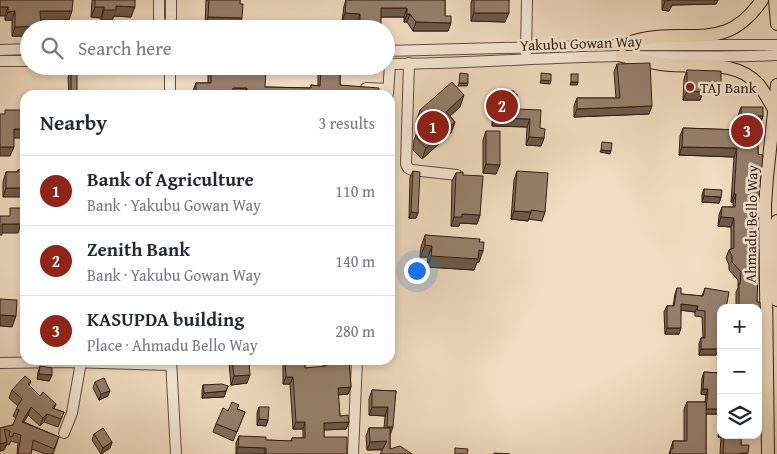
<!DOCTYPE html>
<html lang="en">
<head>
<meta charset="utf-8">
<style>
  :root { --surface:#fff; --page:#f2f2f3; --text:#1f2937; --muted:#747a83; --line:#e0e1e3; --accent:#8f2418 }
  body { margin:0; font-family:"Gentium Book Plus",serif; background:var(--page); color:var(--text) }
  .controls { position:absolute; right:15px; bottom:15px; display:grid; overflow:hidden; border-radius:10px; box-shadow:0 2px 8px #0003 }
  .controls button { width:45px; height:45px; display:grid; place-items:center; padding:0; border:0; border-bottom:1px solid var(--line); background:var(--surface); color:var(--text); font:25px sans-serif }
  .you { position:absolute; left:416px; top:270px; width:18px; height:18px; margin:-12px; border:4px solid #fff; border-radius:50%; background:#1a73e8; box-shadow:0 0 0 8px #1a73e833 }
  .badge { display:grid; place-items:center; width:32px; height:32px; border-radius:50%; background:var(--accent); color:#fff; font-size:16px; font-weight:700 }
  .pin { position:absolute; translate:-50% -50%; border:2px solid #fff; box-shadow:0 1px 5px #0006 }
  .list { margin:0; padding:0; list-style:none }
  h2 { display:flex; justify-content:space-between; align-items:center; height:65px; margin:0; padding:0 20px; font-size:21px }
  h2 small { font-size:16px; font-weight:400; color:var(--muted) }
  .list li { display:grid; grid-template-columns:32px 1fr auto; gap:15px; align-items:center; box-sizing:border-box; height:70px; padding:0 20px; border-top:1px solid var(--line) }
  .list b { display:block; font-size:19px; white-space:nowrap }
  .list p { margin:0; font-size:16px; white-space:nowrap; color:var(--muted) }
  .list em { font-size:16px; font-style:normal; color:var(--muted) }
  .icon { flex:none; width:28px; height:28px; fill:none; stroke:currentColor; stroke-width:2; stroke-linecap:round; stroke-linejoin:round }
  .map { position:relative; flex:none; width:777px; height:454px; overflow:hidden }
  .search { position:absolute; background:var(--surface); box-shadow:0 2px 8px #0003; left:20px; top:20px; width:375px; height:55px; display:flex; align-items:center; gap:12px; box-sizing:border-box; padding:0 18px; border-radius:28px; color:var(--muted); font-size:19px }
  .panel { position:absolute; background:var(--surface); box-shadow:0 2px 8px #0003; left:20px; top:90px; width:375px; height:275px; border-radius:15px }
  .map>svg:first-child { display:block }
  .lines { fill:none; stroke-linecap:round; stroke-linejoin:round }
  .minor-casing { stroke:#644c3d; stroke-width:12 }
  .major-casing { stroke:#351b11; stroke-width:14 }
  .minor { stroke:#f6e9d7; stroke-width:10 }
  .major { stroke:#f1ddc1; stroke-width:12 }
  .wall { fill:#826e5e; stroke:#351b11 }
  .shaded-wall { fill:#6a5a4c; stroke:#351b11 }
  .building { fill:#97806d; stroke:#351b11 }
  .poi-dot { fill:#8f2418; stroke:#f6e9d7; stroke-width:2 }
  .labels { text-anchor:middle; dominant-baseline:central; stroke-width:5; stroke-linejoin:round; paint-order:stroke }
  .street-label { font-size:15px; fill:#351b11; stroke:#f6e9d7 }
  .poi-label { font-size:15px; fill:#351b11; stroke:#f6e9d7; text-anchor:start }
</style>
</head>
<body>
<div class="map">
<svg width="777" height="454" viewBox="0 0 777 454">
  <rect width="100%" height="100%" fill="#f1ddc1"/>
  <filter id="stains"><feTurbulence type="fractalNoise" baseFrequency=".004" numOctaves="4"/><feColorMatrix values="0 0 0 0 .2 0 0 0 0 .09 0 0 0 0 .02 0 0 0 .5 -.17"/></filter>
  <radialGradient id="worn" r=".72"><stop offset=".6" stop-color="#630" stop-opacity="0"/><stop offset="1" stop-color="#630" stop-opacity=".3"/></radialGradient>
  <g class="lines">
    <!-- minor casing -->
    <g class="minor-casing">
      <g id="minor">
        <polyline points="159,0 159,18 161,29"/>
        <polyline points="169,29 171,18 171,0"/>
        <polyline points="0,50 29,49"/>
        <polyline points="386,51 622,45 777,45"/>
        <polyline points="526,54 527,0"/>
        <polyline points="0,61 29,61"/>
        <polyline points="409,63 406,164 408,168 412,170 457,175"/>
        <path d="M386 64C465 64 543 57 621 56 673 56 725 58 777 55"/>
        <polyline points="170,66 170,95"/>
        <polyline points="366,88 388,89"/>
        <polyline points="388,94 390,64"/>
        <polyline points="171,360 176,454"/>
        <polyline points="0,363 68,362 171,365"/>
        <polyline points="64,433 72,413 81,362"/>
        <polyline points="353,454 357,360"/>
      </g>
    </g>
    <!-- major casing -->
    <g class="major-casing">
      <g id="major">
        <polyline points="775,0 777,24"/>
        <path d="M622 45C633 41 644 38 656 37 703 33 730 46 762 0"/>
        <path d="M622 56C639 60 654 64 671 65 701 67 737 60 759 85 765 93 770 102 775 111"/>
        <polyline points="777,221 777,300"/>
        <polyline points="768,454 765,205 767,177 777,85"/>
      </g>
    </g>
    <!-- minor -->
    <use href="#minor" class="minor"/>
    <!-- major -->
    <use href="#major" class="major"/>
  </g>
  <!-- wall -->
  <g class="wall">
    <polygon points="0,0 69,20 40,20 29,29 29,36 12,36 12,20 5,20 5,16"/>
    <polygon points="92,0 135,0 131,17 114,16 112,20 101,20 101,18 91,17"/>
    <polygon points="206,0 240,0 239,27 205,26"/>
    <polygon points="346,0 445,0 445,16 448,31 413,31 407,22 404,22 404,17 381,17 379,29 357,29 357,23 342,22 344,6"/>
    <polygon points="472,0 509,0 505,22 471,21 471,3"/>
    <polygon points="662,0 718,0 716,4 672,5 669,11 662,10"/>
    <polygon points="617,64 649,114 574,117 574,106 577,98 616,98 614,72"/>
    <polygon points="211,66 265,87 310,88 311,85 318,86 318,75 321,68 330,68 331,66 340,66 340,85 379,95 193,95 193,91 196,83 208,83 208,74"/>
    <polygon points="687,70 717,91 703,90 700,100 683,100 684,79"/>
    <polygon points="71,71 77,95 69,95 68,77"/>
    <polygon points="498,90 517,109 540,128 544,138 541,146 526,145 527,127 492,126 492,101 495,93 497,93"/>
    <polygon points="460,107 450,116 455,122 451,133 422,159 413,150 414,140 418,129 420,127 416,122 420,110"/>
    <polygon points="741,107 763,116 760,124 758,124 758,206 757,248 757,302 758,308 736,308 736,292 738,288 738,280 729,270 729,265 726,258 729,250 731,249 731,227 718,226 719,215 722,207 733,207 733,202 731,202 734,157 679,155 680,136 683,128 738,130 738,116"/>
    <polygon points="486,131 496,174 483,173 483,140"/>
    <polygon points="18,170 25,170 3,197 3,182 6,172 17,172"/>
    <polygon points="413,171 418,213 416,218 409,218 410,177"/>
    <polygon points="517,171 545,212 542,221 528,219 528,221 511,219 514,180"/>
    <polygon points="456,173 463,175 480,215 477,224 460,223 459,226 451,226 452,181"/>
    <polygon points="704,189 721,197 719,203 702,202 702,195"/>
    <polygon points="425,235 479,242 479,262 477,262 474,270 427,267 428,257 420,257 421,247"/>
    <polygon points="677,288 681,294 702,296 705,288 721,308 720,322 718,322 716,355 699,355 699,344 701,338 703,338 702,317 695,316 695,312 681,310 679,334 665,334 664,312 667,306 673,306 675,294"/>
    <polygon points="721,350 721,414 706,414 706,454 669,454 673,441 684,441 684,409 687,402 705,402 706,395 701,394 702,378 704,372 718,373 719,355"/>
    <polygon points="230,360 232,360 247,383 231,385 229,363"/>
    <polygon points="283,360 305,360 305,368 323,367 324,360 349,360 351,387 348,394 338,395 340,416 349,422 346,429 324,430 324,437 347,454 236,454 236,443 239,436 266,440 291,441 292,438 303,438 303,429 293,429 290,384 283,384"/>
    <polygon points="40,366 52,375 49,381 37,379 38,372"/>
    <polygon points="31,381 29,386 40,396 56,404 54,409 64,412 58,427 44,422 40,426 28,415 24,422 59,437 53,454 45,454 32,449 31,454 17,454 18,443 11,441 9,445 7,444 4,450 0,451 0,428 13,425 16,418 13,416 18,406 9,398 12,390"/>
    <polygon points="95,382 108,396 99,400 93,388"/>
    <polygon points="203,385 228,386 224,397 202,398 202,391"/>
    <polygon points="372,390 396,391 390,435 390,449 412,454 382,450 367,450 366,436 369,428 384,428 385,416 369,415 369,399"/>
    <polygon points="259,407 268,420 266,426 257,425 257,413"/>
    <polygon points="237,409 245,412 233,441 213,432 216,424 228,411"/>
    <polygon points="721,423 721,435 741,435 741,445 748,454 720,454 721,437 718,437 719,429"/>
    <polygon points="94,434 112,442 110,448 101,454 92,440"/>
  </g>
  <!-- shaded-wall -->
  <g class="shaded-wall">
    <polygon points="672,0 718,0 716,4 672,5 669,11 662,10 665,1"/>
    <polygon points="116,6 135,7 131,17 114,16 112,20 101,20 104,10"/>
    <polygon points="0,7 8,7 5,16 0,16"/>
    <polygon points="95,7 104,7 101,18 91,17"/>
    <polygon points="381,8 407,8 404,17 378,17"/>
    <polygon points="15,11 12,20 5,20 8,12"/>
    <polygon points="40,11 72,11 69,20 37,20"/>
    <polygon points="345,13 360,14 357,23 342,22"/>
    <polygon points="474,13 509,13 505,22 471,21"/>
    <polygon points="407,14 410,14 407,22 404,22"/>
    <polygon points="208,17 242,18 239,27 205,26"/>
    <polygon points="416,22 451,23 448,31 413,31"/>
    <polygon points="360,24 381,24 379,29 358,29"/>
    <polygon points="41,26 40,29 29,29 29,36 12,36 15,27"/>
    <polygon points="541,80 551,81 550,84 540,83"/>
    <polygon points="571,82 578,82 577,85 570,85"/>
    <polygon points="703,82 721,82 717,91 700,90"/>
    <polygon points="459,83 468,83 467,86 458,86"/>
    <polygon points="233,88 247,88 245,95 230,95"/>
    <polygon points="687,91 703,92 700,100 683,100"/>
    <polygon points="464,95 460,107 442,123 446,112"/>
    <polygon points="652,106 649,114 574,117 577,109"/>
    <polygon points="758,116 763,116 760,124 755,124"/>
    <polygon points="495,118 530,119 527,127 492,126"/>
    <polygon points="455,122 451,133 422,159 426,148"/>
    <polygon points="14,129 25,129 25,138 10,138"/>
    <polygon points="529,137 544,138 541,146 526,145"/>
    <polygon points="0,147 14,147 10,156 0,156"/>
    <polygon points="682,147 737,148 734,157 679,155"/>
    <polygon points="601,150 611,151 610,154 600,152"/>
    <polygon points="486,164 500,165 496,174 483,173"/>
    <polygon points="6,188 25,188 25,197 3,197"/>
    <polygon points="734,194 736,194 733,202 731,202"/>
    <polygon points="704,196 721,197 719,203 702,202"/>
    <polygon points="514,211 531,212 528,221 511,219"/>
    <polygon points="411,212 418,213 416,218 409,218"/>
    <polygon points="462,214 480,215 477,224 460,223 459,226 451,226 454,217"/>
    <polygon points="721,217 734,218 731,227 718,226"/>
    <polygon points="2,224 21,224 18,233 0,233"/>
    <polygon points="425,245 432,246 428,257 420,257"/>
    <polygon points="479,250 483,251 479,262 477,262 474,270 427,267 431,256"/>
    <polygon points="681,304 698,306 695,312 679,310"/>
    <polygon points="721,314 720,322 716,322 718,316"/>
    <polygon points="0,315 16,316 12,327 0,326"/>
    <polygon points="667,328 681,328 679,334 665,334"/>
    <polygon points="701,349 718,349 716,355 699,355"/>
    <polygon points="39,374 52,375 49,381 37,379"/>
    <polygon points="250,375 247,383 231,385 234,376"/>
    <polygon points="286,377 293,377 290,384 283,384"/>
    <polygon points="351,387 348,394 335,395 338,388"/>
    <polygon points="703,389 708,389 706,395 701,394"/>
    <polygon points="110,391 108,396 99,400 101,394"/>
    <polygon points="226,391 224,397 202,398 204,393"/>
    <polygon points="31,407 28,415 19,429 22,422"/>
    <polygon points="372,407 388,407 385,416 369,415"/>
    <polygon points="706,409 721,409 721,414 704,414"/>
    <polygon points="47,414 44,422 40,426 43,418"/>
    <polygon points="259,419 268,420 266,426 257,425"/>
    <polygon points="296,422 305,422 303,429 293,429"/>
    <polygon points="349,422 346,429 321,430 324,423"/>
    <polygon points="387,427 393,427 390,435 384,435"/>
    <polygon points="721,430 721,437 718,437"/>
    <polygon points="387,441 384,449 367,450 370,442"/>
    <polygon points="7,442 4,450 0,451 0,444"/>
    <polygon points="112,442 110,448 101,454 103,448"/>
    <polygon points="238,447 266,448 264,454 236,454"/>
  </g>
  <!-- building -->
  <g class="building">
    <polygon points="0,0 73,0 72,11 40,11 41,26 15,27 15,11 8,12 8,7 0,7"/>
    <polygon points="95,0 135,0 135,7 116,6 116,10 104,10 104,7 95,7"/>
    <polygon points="209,0 240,0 240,4 243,4 242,18 208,17"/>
    <polygon points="346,0 445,0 445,16 451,16 451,23 416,22 410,14 407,14 407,8 381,8 381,24 360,24 360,14 345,13"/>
    <rect x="474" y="0" width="35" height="13"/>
    <rect x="186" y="26" width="11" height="3"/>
    <polygon points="650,63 652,106 577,109 577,98 620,98 617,64"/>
    <polygon points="211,66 266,67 265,87 311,88 311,85 320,86 321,68 332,68 332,66 340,66 340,85 379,88 379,95 247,95 247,88 233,88 232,95 196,94 196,83 211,83"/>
    <polygon points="687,70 721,71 721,82 703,82 703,92 687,91"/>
    <polygon points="71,71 77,72 77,95 71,95"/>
    <polygon points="460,73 468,74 468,83 459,83"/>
    <polygon points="541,73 551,74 551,81 541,80"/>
    <rect x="571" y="74" width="7" height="8"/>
    <polygon points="452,82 464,95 446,112 455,122 426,148 417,138 418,129 428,119 420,110"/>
    <polygon points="498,90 514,91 514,94 517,94 517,109 541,110 540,128 545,129 544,138 529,137 530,119 495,118 495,93 498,93"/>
    <polygon points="741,107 763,107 763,116 758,116 758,154 763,155 758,206 757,248 759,249 757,302 760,302 761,333 758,333 758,334 758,308 739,308 739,284 740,284 741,272 732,262 732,256 729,250 734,248 734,218 721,217 722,207 735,207 736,194 734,194 737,148 682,147 683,128 742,130"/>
    <polygon points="5,110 25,110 25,129 14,129 14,147 0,147 0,114 5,114"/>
    <polygon points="486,131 500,131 500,165 486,164"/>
    <polygon points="602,142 612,143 611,151 601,150"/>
    <polygon points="18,170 25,170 25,188 6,188 6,172 18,172"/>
    <polygon points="413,171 420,172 418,213 411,212"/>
    <polygon points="517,171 548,173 545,212 531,210 531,212 514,211"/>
    <polygon points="463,172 463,175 483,176 480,215 462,214 462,217 454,217 456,173"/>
    <polygon points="704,189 722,190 721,197 704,196"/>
    <polygon points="10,208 21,208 21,224 2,224 2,235 0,235 0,216 10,216"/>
    <polygon points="425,235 480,239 479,242 484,242 483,251 479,250 478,259 431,256 432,246 425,245"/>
    <polygon points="677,288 681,288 681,294 703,296 705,288 729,292 726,308 721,308 721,316 718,316 718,349 701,349 701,338 705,338 705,311 697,310 698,306 681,304 681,328 667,328 667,306 674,306"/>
    <polygon points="0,299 17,300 16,316 0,315"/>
    <polygon points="721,353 721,409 706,409 708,389 703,389 704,372 719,373"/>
    <polygon points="232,360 249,360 250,375 234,376"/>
    <polygon points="285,360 305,360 305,368 326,366 326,360 349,360 351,387 338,388 340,416 348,415 349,422 324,423 324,437 347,437 347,454 266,454 266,448 238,447 239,436 266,437 266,440 292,441 292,438 305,438 305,422 296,422 293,377 286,377"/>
    <polygon points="40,366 52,368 52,375 39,374"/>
    <polygon points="25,376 31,381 28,384 40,396 43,392 56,404 52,408 64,412 61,419 47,414 43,418 31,407 22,422 59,437 54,449 33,440 31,454 18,454 21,435 14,433 12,437 9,436 10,431 4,429 7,442 0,444 0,428 13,425 19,410 16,409 22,399 12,390"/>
    <polygon points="104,378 110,391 101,394 95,382"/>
    <polygon points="222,384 228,386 226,391 204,393 203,385"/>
    <polygon points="372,390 396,391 393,427 387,427 388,407 372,407"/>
    <polygon points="232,402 239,405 237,409 245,412 237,432 216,424 223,408 228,411"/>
    <polygon points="687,402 706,402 706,454 670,454 671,449 673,449 673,441 687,441"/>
    <polygon points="259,407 269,407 268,420 259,419"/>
    <polygon points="103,428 112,442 103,448 94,434"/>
    <polygon points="369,428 390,428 390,449 400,446 412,454 380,454 387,441 370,442"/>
    <polygon points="724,435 741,435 741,445 749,445 748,453 741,453 741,454 723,454"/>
    <polygon points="455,448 468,449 467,454 455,454"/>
    <polygon points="494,453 510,454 494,454"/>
  </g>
  <!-- markers -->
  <circle class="poi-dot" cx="690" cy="87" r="5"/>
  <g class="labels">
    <!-- street labels -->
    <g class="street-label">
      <text transform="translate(581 43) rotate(-2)">Yakubu Gowan Way</text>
      <text transform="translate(751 224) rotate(-89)">Ahmadu Bello Way</text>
    </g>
    <!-- poi labels -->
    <g class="poi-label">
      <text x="700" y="87">TAJ Bank</text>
    </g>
  </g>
  <rect width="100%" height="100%" filter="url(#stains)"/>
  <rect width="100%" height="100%" fill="url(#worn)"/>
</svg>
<div class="controls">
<button>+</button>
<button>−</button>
<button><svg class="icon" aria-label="layers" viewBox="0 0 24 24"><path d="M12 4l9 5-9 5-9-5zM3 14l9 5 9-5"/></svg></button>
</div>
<div class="you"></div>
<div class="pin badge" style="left:433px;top:127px">1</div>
<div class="pin badge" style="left:502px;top:106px">2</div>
<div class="pin badge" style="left:747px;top:131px">3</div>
<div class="search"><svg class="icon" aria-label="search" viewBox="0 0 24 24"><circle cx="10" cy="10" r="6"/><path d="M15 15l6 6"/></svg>Search here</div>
<section class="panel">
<h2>Nearby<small>3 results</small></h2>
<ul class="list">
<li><span class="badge">1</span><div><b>Bank of Agriculture</b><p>Bank · Yakubu Gowan Way</p></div><em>110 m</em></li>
<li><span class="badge">2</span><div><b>Zenith Bank</b><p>Bank · Yakubu Gowan Way</p></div><em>140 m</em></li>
<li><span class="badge">3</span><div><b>KASUPDA building</b><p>Place · Ahmadu Bello Way</p></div><em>280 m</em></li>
</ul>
</section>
</div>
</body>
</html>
